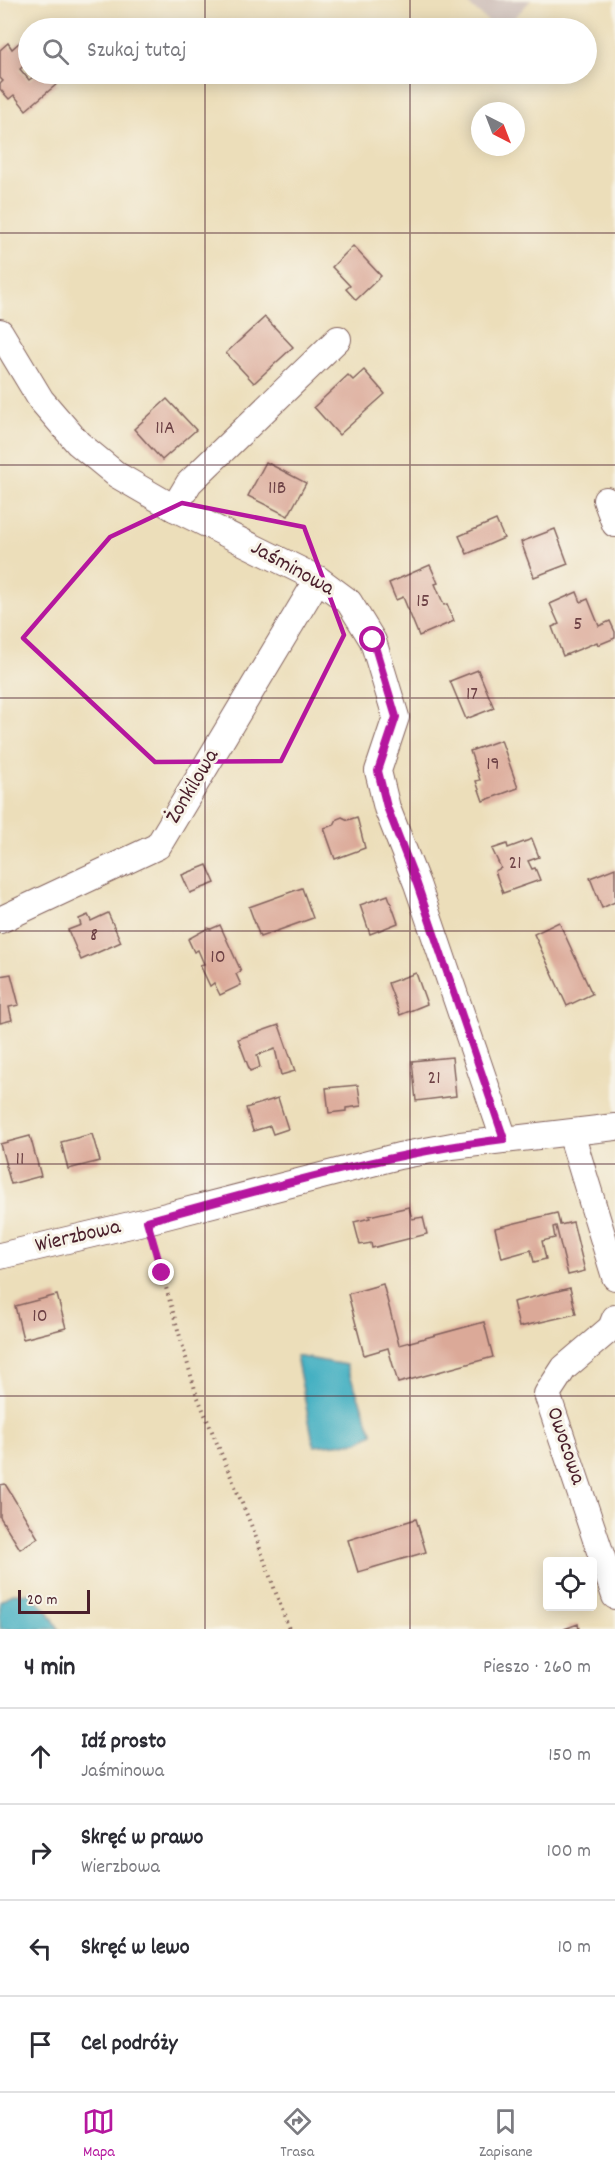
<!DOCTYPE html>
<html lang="pl">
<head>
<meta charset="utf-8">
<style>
  :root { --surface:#fff; --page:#f7f7f7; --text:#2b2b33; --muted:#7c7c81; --line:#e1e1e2; --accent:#b5179e }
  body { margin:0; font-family:Dekko,sans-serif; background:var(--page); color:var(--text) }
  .controls { position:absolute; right:18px; bottom:18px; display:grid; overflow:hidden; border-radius:6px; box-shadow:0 3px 15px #0003 }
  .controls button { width:54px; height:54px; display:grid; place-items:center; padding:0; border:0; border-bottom:2px solid var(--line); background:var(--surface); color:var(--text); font:30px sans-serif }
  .compass { position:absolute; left:471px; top:102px; width:54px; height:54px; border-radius:50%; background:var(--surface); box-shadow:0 3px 15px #0003; rotate:138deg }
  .scale { position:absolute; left:18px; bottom:15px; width:72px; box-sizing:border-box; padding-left:6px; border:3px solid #4a1f2b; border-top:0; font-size:16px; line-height:21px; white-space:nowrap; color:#4a1f2b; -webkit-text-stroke:4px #f7f3e8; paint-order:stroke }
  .stop { position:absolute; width:18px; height:18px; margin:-14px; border:4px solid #b5179e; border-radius:50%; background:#fff }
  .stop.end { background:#b5179e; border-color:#fff; box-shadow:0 2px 6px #0008 }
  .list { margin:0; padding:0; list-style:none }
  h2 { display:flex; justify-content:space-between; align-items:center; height:78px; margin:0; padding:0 24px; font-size:26px }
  h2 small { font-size:20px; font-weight:400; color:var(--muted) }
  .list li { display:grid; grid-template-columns:39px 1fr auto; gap:18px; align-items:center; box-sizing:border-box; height:96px; padding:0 24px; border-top:2px solid var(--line) }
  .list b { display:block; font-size:22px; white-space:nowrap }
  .list p { margin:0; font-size:20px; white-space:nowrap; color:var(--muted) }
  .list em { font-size:20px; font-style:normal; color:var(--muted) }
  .icon { flex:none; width:33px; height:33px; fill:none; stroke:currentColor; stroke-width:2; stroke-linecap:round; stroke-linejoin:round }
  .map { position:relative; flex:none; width:615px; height:1629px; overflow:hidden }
  .search { position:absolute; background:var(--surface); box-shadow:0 3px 15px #0003; left:18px; right:18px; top:18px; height:66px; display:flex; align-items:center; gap:15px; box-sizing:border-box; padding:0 21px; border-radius:33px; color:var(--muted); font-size:22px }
  .sheet { height:462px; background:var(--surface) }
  nav { display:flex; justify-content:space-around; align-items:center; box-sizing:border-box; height:84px; border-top:2px solid var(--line); background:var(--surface); font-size:16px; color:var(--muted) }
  nav a { display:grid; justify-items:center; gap:3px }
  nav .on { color:var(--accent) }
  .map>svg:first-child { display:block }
  .industrial { fill:#cfc0ba }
  .water { fill:#45b0c2; stroke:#486876; stroke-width:1.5 }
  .building { fill:#dba998 }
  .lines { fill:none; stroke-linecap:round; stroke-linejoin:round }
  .minor-casing { stroke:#83625d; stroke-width:28 }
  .path { stroke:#83625d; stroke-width:4; stroke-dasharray:1.5 4.5; stroke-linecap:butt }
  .minor { stroke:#fff; stroke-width:26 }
  .route { stroke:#b5179e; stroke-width:8 }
  .marked { fill:none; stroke:#b5179e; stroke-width:4.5; stroke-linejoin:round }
  .grid { fill:none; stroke:#4a1f2b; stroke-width:1.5; stroke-opacity:0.55 }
  .labels { text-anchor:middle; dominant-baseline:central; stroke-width:6; stroke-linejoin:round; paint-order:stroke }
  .number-label { font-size:20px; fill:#6e4246 }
  .street-label { font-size:22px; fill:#4a1f2b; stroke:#f7f3e8 }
</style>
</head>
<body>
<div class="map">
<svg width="615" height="1629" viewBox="0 0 615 1629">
  <rect width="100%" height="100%" fill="#f7f3e8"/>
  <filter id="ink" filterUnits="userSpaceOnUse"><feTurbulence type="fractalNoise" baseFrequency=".0167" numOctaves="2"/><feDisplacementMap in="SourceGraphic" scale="12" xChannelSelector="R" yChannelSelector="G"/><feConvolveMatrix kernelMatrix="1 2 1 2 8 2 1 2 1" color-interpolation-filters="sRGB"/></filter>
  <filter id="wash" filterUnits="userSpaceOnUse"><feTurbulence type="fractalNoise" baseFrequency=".008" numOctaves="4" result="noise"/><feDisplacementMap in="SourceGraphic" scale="24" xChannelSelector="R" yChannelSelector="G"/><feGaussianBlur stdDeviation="1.35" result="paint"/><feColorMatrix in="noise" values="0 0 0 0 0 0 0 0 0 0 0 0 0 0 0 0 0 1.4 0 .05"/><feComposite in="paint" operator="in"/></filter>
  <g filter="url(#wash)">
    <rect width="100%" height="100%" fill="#ecdeba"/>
    <!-- industrial -->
    <polygon class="industrial" points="463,0 531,0 505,28 496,28"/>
    <!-- water -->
    <g class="water">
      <polygon points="296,1356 346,1365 373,1434 358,1442 314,1446"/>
      <polygon points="13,1593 30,1594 48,1611 59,1629 0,1629 0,1601"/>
    </g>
    <g id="blocks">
      <!-- building -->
      <g class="building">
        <polygon points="21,41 28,50 28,62 20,69 29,80 37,74 48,74 57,84 26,110 14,95 9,99 0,89 0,84 3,81 0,78 0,50 8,43 12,49"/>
        <polygon points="353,246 381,276 356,300 346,289 350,286 332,267"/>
        <polygon points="265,317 293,347 254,383 226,353"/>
        <polygon points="364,370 385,394 339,435 314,407 348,375 353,380"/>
        <polygon points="167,399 196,430 162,460 134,429"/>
        <polygon points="266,462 306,483 288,516 248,496"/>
        <polygon points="496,520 504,538 467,554 459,536"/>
        <polygon points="555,529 568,564 534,577 521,542"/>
        <polygon points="430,565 438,583 435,584 444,605 447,604 454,621 419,636 403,597 396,600 389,583"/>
        <polygon points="577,592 581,602 588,599 599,626 610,621 615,632 615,638 598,645 597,642 563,656 552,627 559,624 550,604"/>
        <polygon points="478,670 494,708 466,719 450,681"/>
        <polygon points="501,740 518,788 483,801 476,781 480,780 470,751"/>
        <polygon points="342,817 348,820 357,817 365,848 335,859 324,828 334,825 337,819"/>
        <polygon points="532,839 539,857 528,861 532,869 535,868 540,880 503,893 495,871 501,868 492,849 507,844 508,848"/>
        <polygon points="207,865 215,883 190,893 182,875"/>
        <polygon points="615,868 615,902 602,908 590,878"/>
        <polygon points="302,888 313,918 260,937 249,907"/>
        <polygon points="388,895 398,923 370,934 360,905"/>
        <polygon points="108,913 121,942 81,960 68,930 81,925 79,919 88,915 91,921"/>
        <polygon points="559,922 592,994 567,1006 534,934"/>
        <polygon points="220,925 241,971 236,974 241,985 220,995 214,983 210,986 200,965 204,964 198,950 194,952 188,939 208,928 211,929"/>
        <polygon points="416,973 427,1004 400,1015 388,983"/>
        <polygon points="11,974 19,1005 9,1007 12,1020 0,1023 0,976"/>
        <polygon points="279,1025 295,1071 281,1075 275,1049 257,1055 260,1067 250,1071 238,1039"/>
        <polygon points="452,1057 456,1096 416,1101 412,1061"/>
        <polygon points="358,1085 361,1106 346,1108 346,1111 329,1113 326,1088"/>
        <polygon points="278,1098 288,1129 273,1134 270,1126 253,1131 246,1108"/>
        <polygon points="92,1134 100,1161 68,1169 61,1142"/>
        <polygon points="30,1136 41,1176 11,1184 0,1144"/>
        <polygon points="409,1207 412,1219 423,1217 427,1234 372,1248 371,1243 360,1245 354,1222 370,1218 369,1216"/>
        <polygon points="557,1213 560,1225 573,1222 585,1271 568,1275 556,1226 553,1227 555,1238 542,1241 546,1259 534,1262 531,1250 502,1258 495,1228"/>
        <polygon points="383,1284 399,1345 484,1322 493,1357 398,1383 388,1348 364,1355 348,1294"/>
        <polygon points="570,1288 576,1314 519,1327 513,1302"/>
        <polygon points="57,1295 66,1328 23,1339 15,1306"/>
        <polygon points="5,1484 38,1538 20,1549 0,1517 0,1485"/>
        <polygon points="416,1519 426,1552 358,1572 348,1540"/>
        <polygon points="578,1624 579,1629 564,1629"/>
      </g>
    </g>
  </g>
  <g filter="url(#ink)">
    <use href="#blocks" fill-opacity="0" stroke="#83625d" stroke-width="1.5"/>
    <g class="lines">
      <!-- minor casing -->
      <g class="minor-casing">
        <g id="minor">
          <polyline points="0,332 41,400 78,443 117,475 174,508 318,579 349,602 373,641 396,717 378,771 387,808 417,884 504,1139"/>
          <polyline points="606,500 615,524"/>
          <polyline points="174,508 189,483 338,339"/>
          <polyline points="0,920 158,846 318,579"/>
          <polyline points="571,1133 615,1277"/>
          <polyline points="0,1256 147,1221 399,1156 452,1146 615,1127"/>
          <polyline points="615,1318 611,1328 564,1368 547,1394 615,1596"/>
        </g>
      </g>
      <!-- path -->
      <polyline class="path" points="153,1242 196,1393 254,1532 289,1629"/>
      <!-- minor -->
      <use href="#minor" class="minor"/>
    </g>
  </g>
  <g class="lines" filter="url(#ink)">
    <!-- route -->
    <path class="route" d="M162 1273 147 1221C265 1189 382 1154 504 1139L417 884 387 807 378 771 396 717 373 640"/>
  </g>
  <!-- marked area -->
  <path class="marked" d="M182 503 304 527 344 635 281 761 155 762 23 638 110 537Z"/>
  <!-- grid -->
  <path class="grid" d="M205 0V28M410 0V28M205 74V1629M410 74V1629M0 233H615M0 465H615M0 698H615M0 931H615M0 1164H615M0 1396H615"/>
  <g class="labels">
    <!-- number labels -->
    <g class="number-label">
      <text x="165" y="429">11A</text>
      <text x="277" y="489">11B</text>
      <text x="423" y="602">15</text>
      <text x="578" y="625">5</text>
      <text x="472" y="695">17</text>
      <text x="493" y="765">19</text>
      <text x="515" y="864">21</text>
      <text x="94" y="936">8</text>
      <text x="218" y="958">10</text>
      <text x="434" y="1079">21</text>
      <text x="20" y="1160">11</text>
      <text x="40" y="1317">10</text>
    </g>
    <!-- street labels -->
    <g class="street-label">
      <text transform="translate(292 569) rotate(29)">Jaśminowa</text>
      <text transform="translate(193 787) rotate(-59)">Żonkilowa</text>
      <text transform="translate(78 1237) rotate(-13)">Wierzbowa</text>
      <text transform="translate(565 1446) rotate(71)">Owocowa</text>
    </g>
  </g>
</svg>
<div class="controls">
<button><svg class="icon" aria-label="locate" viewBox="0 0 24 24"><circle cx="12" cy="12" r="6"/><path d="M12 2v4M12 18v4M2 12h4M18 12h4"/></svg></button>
</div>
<svg class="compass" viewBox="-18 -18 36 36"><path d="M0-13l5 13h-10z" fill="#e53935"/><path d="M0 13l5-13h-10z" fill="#7c7c81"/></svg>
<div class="scale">20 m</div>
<div class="stop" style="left:373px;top:640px"></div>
<div class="stop end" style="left:162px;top:1273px"></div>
<div class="search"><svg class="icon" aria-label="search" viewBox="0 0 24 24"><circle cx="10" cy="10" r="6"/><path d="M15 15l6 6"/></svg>Szukaj tutaj</div>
</div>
<section class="sheet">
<h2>4 min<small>Pieszo · 260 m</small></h2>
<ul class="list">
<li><svg class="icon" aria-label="ahead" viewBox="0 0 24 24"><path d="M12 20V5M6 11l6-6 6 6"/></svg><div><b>Idź prosto</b><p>Jaśminowa</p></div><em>150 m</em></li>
<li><svg class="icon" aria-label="right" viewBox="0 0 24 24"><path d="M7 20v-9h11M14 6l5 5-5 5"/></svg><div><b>Skręć w prawo</b><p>Wierzbowa</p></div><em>100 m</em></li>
<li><svg class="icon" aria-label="left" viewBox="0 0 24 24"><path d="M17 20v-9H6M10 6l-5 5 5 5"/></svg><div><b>Skręć w lewo</b></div><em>10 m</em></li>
<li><svg class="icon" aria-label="arrive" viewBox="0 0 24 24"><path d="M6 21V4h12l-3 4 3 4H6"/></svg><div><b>Cel podróży</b></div></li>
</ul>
</section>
<nav>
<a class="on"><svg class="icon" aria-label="map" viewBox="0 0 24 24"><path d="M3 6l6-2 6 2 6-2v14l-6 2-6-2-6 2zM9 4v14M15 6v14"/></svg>Mapa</a>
<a><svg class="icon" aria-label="directions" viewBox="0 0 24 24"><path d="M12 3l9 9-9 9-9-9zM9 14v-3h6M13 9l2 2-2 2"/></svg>Trasa</a>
<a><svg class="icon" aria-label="saved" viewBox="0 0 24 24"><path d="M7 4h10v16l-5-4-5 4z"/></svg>Zapisane</a>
</nav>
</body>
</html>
